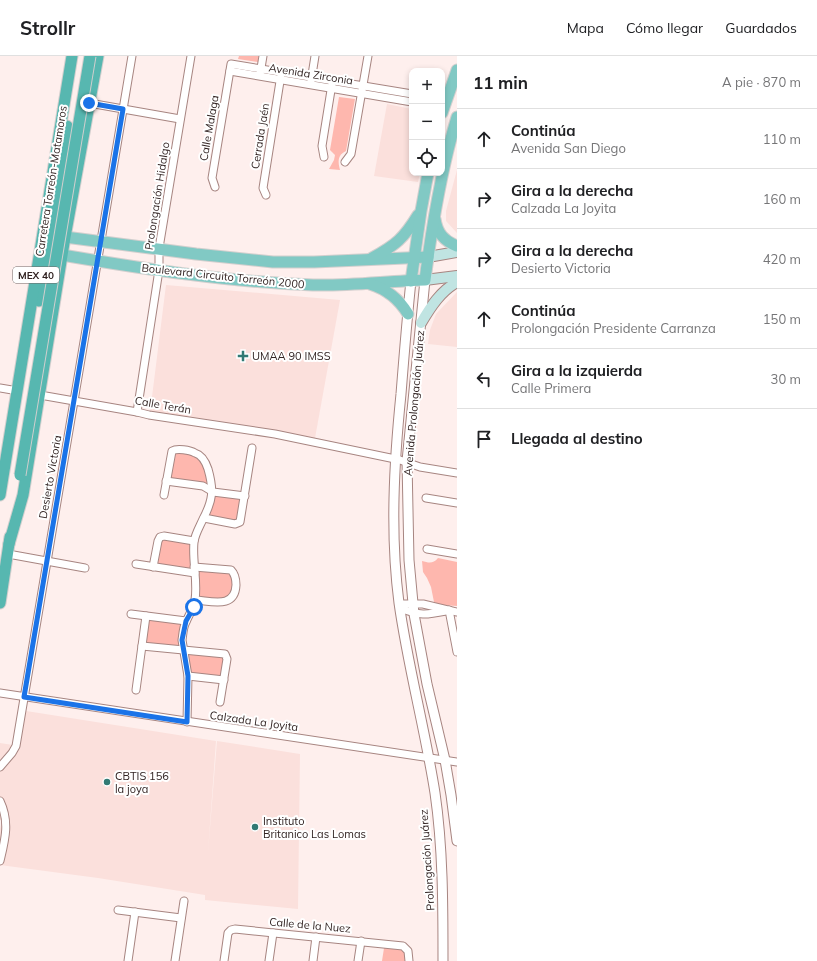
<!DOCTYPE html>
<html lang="es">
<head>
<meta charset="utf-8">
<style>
  :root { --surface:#fff; --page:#f6f6f6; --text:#202124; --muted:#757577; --line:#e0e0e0 }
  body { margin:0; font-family:Mulish,sans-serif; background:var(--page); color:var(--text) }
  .controls { position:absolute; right:12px; top:12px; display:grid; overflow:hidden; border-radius:8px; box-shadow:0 2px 6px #0003 }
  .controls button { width:36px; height:36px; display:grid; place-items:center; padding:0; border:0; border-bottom:1px solid var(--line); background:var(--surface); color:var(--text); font:20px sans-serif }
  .stop { position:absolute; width:12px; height:12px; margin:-9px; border:3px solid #1a73e8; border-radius:50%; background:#fff }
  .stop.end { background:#1a73e8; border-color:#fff; box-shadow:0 1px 4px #0008 }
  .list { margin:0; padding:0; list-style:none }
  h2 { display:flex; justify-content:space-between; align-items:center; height:52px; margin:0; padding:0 16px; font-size:17px }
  h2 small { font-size:13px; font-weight:400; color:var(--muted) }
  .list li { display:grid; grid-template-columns:26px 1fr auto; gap:12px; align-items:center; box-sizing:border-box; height:60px; padding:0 16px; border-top:1px solid var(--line) }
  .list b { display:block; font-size:15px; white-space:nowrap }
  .list p { margin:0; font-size:13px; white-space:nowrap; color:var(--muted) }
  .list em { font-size:13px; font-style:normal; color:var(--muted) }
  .icon { flex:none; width:22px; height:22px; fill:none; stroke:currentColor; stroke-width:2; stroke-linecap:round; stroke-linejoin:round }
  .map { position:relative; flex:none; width:457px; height:905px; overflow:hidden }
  header { display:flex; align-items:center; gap:24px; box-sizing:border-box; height:56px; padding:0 20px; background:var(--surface); border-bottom:1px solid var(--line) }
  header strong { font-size:19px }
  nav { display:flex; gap:22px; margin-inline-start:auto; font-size:14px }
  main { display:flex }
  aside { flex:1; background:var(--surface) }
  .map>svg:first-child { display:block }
  .built { fill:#fbe0dc }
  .green { fill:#feb7ae }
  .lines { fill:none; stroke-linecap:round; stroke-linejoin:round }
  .minor-casing { stroke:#a78581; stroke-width:9 }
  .tertiary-casing { stroke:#a78581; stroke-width:11 }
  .secondary-casing { stroke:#a78581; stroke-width:12 }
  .primary-casing { stroke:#d2cfce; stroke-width:13 }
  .trunk-casing { stroke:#d2cfce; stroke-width:13 }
  .minor { stroke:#fff; stroke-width:7 }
  .tertiary { stroke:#fff; stroke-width:9 }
  .secondary { stroke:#c0e4e2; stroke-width:10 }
  .primary { stroke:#81c9c4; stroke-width:11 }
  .trunk { stroke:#57b7b0; stroke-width:11 }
  .trunk-bridge-casing { stroke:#d2cfce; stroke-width:13; stroke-linecap:butt }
  .trunk-bridge { stroke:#57b7b0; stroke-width:11 }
  .route { stroke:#1a73e8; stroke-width:5 }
  .poi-dot { fill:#327a74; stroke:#fff; stroke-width:1.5 }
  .labels { text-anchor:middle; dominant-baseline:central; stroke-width:4; stroke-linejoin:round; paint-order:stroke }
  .shield { fill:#fff; stroke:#6f6564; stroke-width:1 }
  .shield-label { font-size:10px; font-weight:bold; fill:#312322 }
  .street-label { font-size:11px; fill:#312322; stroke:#fff }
  .poi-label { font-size:11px; fill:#312322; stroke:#fff; text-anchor:start }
</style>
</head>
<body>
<header>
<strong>Strollr</strong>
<nav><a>Mapa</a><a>Cómo llegar</a><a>Guardados</a></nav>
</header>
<main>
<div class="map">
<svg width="457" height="905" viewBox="0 0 457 905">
  <rect width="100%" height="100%" fill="#feefed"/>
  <!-- built -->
  <g class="built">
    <polygon points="387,48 412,53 412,117 420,117 418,126 374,120"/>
    <polygon points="457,114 457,177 446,165 446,155"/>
    <polygon points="166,229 340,244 315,382 150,357"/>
    <polygon points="457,236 457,291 428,288 430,274 436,258"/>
    <polygon points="20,654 216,685 208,796 217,685 300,698 298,853 205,844 205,839 98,822 0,809 0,773 2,764 0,764 0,687 13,689"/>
  </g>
  <!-- green -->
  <g class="green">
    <polygon points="239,0 259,0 258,6 238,3"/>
    <path d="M339 41 355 43 346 95C337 99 338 106 340 114L329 113 334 104 335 99 330 94Z"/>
    <polygon points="173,395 194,397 205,412 209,431 168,424"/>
    <polygon points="214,437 243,441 238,466 205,461"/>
    <polygon points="161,482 193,486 193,515 155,509"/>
    <path d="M438 502 457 506V550L441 549 434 546 431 531 427 522 423 516 422 505C429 507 433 508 438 502Z"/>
    <polygon points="196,513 230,515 235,526 230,543 197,543"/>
    <polygon points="147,561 184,566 183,593 143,589"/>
    <polygon points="186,595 225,601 223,623 189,619"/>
    <polygon points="384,892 404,894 407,899 407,905 382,905"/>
  </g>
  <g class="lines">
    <!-- minor casing -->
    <g class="minor-casing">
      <g id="minor">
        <polyline points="230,15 412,46"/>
        <polyline points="260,18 263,0"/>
        <polyline points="311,25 315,0"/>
        <polyline points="89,47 180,63"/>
        <polyline points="324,101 322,90 332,28"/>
        <polyline points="345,106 351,98 368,0"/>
        <polyline points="215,131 212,122 231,8 412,38"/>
        <polyline points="266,139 263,132 281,19"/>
        <polyline points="0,332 18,335"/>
        <polyline points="40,339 137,356 149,359 275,378 400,404 420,411 457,417"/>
        <polyline points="137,356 159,214 159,192 191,0"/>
        <polyline points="166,425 203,430 213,436 245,440"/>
        <path d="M164 439 172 395C177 392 190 394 195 397 202 399 206 407 208 413 214 434 213 444 203 463 200 470 195 478 194 486 192 505 198 525 195 544 194 552 189 558 186 566 183 571 183 578 182 584L188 620 187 666"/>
        <polyline points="426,442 457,447"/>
        <polyline points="204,462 235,468 240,466 252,392"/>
        <polyline points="427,493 457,498"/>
        <polyline points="8,498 85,512"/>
        <polyline points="136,508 195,517"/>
        <polyline points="153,511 158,485 160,481 164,480 194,485"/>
        <path d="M194 511 231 514C235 518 236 523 236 529 235 553 212 545 195 544"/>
        <polyline points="399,548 423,548 457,556"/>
        <path d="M400 552C420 560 426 559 446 555"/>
        <polyline points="449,554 457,596"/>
        <polyline points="131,558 186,565"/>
        <polyline points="142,590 225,598 227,603 220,646"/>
        <polyline points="188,620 224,624"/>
        <polyline points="136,634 146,560"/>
        <polyline points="0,637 457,706"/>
        <polyline points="0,711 12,697 16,690 132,0"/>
        <path d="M0 745C10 766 5 784 0 805"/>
        <polyline points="118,854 181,862"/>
        <polyline points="128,905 135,856"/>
        <polyline points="175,905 184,845"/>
        <polyline points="224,905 228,877 231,874 235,873 403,890 408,895 409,905"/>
        <polyline points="269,905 273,877"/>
        <polyline points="313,905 316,881"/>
        <polyline points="358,905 361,885"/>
      </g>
    </g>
    <!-- tertiary casing -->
    <g class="tertiary-casing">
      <g id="tertiary">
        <polyline points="425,224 407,405 409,504 414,558 427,628 445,704 451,739 457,785"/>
        <path d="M411 225C407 262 404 300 401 338 394 407 390 478 399 547 408 611 425 673 435 737 443 792 443 849 443 905"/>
      </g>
    </g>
    <!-- secondary casing -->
    <g class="secondary-casing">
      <g id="secondary">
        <polyline points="428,201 457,196"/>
        <polyline points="425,224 457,220"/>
        <path d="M421 267C431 250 441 235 457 226"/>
      </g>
    </g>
    <!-- primary casing -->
    <g class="primary-casing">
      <g id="primary">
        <polyline points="442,57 457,14"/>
        <path d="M435 163C437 177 444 185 457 190"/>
        <polyline points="65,181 196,198 273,206 314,206 428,201"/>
        <path d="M62 199C145 213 229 226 313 229 350 230 388 225 425 224 432 169 441 114 457 61"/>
        <path d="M372 202C396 189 404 182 418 159"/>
        <polyline points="411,225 421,155 428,117"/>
        <path d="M370 228C386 233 399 243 408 258"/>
      </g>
    </g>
    <!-- trunk casing -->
    <g class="trunk-casing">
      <g id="trunk">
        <polyline points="39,245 44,220 64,98 67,70"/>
        <polyline points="0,439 72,0"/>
        <polyline points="9,488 23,439 65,181 98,0"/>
        <polyline points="0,547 10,481"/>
      </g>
    </g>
    <!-- minor -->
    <use href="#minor" class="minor"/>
    <!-- tertiary -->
    <use href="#tertiary" class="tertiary"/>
    <!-- secondary -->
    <use href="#secondary" class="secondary"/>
    <!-- primary -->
    <use href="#primary" class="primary"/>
    <!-- trunk -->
    <use href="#trunk" class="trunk"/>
    <!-- trunk-bridge casing -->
    <g class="trunk-bridge-casing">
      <polyline id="trunk-bridge" points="20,419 90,0"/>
    </g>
    <!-- trunk-bridge -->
    <use href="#trunk-bridge" class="trunk-bridge"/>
  </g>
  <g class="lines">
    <!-- route -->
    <polyline class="route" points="89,47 123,53 24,641 187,666 188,620 182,584 186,565 194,551"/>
  </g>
  <!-- markers -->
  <g class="poi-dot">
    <path d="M241 294h4v4h4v4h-4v4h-4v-4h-4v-4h4z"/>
    <circle cx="107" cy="726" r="4"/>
    <circle cx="255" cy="771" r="4"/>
  </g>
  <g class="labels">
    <!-- shield labels -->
    <rect class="shield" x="13" y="211" width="46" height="16" rx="3"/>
    <g class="shield-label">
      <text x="36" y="219">MEX 40</text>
    </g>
    <!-- street labels -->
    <g class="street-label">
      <text transform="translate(311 18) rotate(9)">Avenida Zirconia</text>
      <text transform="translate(209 72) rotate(-80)">Calle Malaga</text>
      <text transform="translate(260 80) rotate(-81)">Cerrada Jaén</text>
      <text transform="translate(51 125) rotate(-81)">Carretera Torreón-Matamoros</text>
      <text transform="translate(157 140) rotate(-81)">Prolongación Hidalgo</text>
      <text transform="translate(223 220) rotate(6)">Boulevard Circuito Torreón 2000</text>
      <text transform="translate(414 347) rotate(-85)">Avenida Prolongación Juárez</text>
      <text transform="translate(163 349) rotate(10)">Calle Terán</text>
      <text transform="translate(50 421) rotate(-80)">Desierto Victoria</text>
      <text transform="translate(254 665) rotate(8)">Calzada La Joyita</text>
      <text transform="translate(427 804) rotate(-94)">Prolongación Juárez</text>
      <text transform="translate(310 869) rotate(5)">Calle de la Nuez</text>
    </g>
    <!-- poi labels -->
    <g class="poi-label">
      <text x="252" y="300">UMAA 90 IMSS</text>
      <text x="115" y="720">CBTIS 156<tspan x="115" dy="13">la joya</tspan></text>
      <text x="263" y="765">Instituto<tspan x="263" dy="13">Britanico Las Lomas</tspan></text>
    </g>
  </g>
</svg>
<div class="controls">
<button>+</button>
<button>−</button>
<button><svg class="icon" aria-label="locate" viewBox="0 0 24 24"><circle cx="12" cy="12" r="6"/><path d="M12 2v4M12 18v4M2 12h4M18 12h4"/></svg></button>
</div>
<div class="stop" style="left:194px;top:551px"></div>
<div class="stop end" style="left:89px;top:47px"></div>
</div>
<aside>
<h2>11 min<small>A pie · 870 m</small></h2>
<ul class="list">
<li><svg class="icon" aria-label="ahead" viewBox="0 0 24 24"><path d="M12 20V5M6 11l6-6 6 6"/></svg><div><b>Continúa</b><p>Avenida San Diego</p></div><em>110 m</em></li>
<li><svg class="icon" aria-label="right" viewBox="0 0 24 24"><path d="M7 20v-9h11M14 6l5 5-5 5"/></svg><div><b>Gira a la derecha</b><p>Calzada La Joyita</p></div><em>160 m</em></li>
<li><svg class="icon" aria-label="right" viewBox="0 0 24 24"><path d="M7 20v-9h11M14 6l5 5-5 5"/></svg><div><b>Gira a la derecha</b><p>Desierto Victoria</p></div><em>420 m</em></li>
<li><svg class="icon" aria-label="ahead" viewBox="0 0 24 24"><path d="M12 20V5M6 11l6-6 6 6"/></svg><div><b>Continúa</b><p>Prolongación Presidente Carranza</p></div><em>150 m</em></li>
<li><svg class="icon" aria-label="left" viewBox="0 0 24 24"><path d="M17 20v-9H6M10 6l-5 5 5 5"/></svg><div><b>Gira a la izquierda</b><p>Calle Primera</p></div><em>30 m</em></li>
<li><svg class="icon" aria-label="arrive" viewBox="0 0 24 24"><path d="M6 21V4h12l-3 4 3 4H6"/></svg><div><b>Llegada al destino</b></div></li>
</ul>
</aside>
</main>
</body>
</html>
